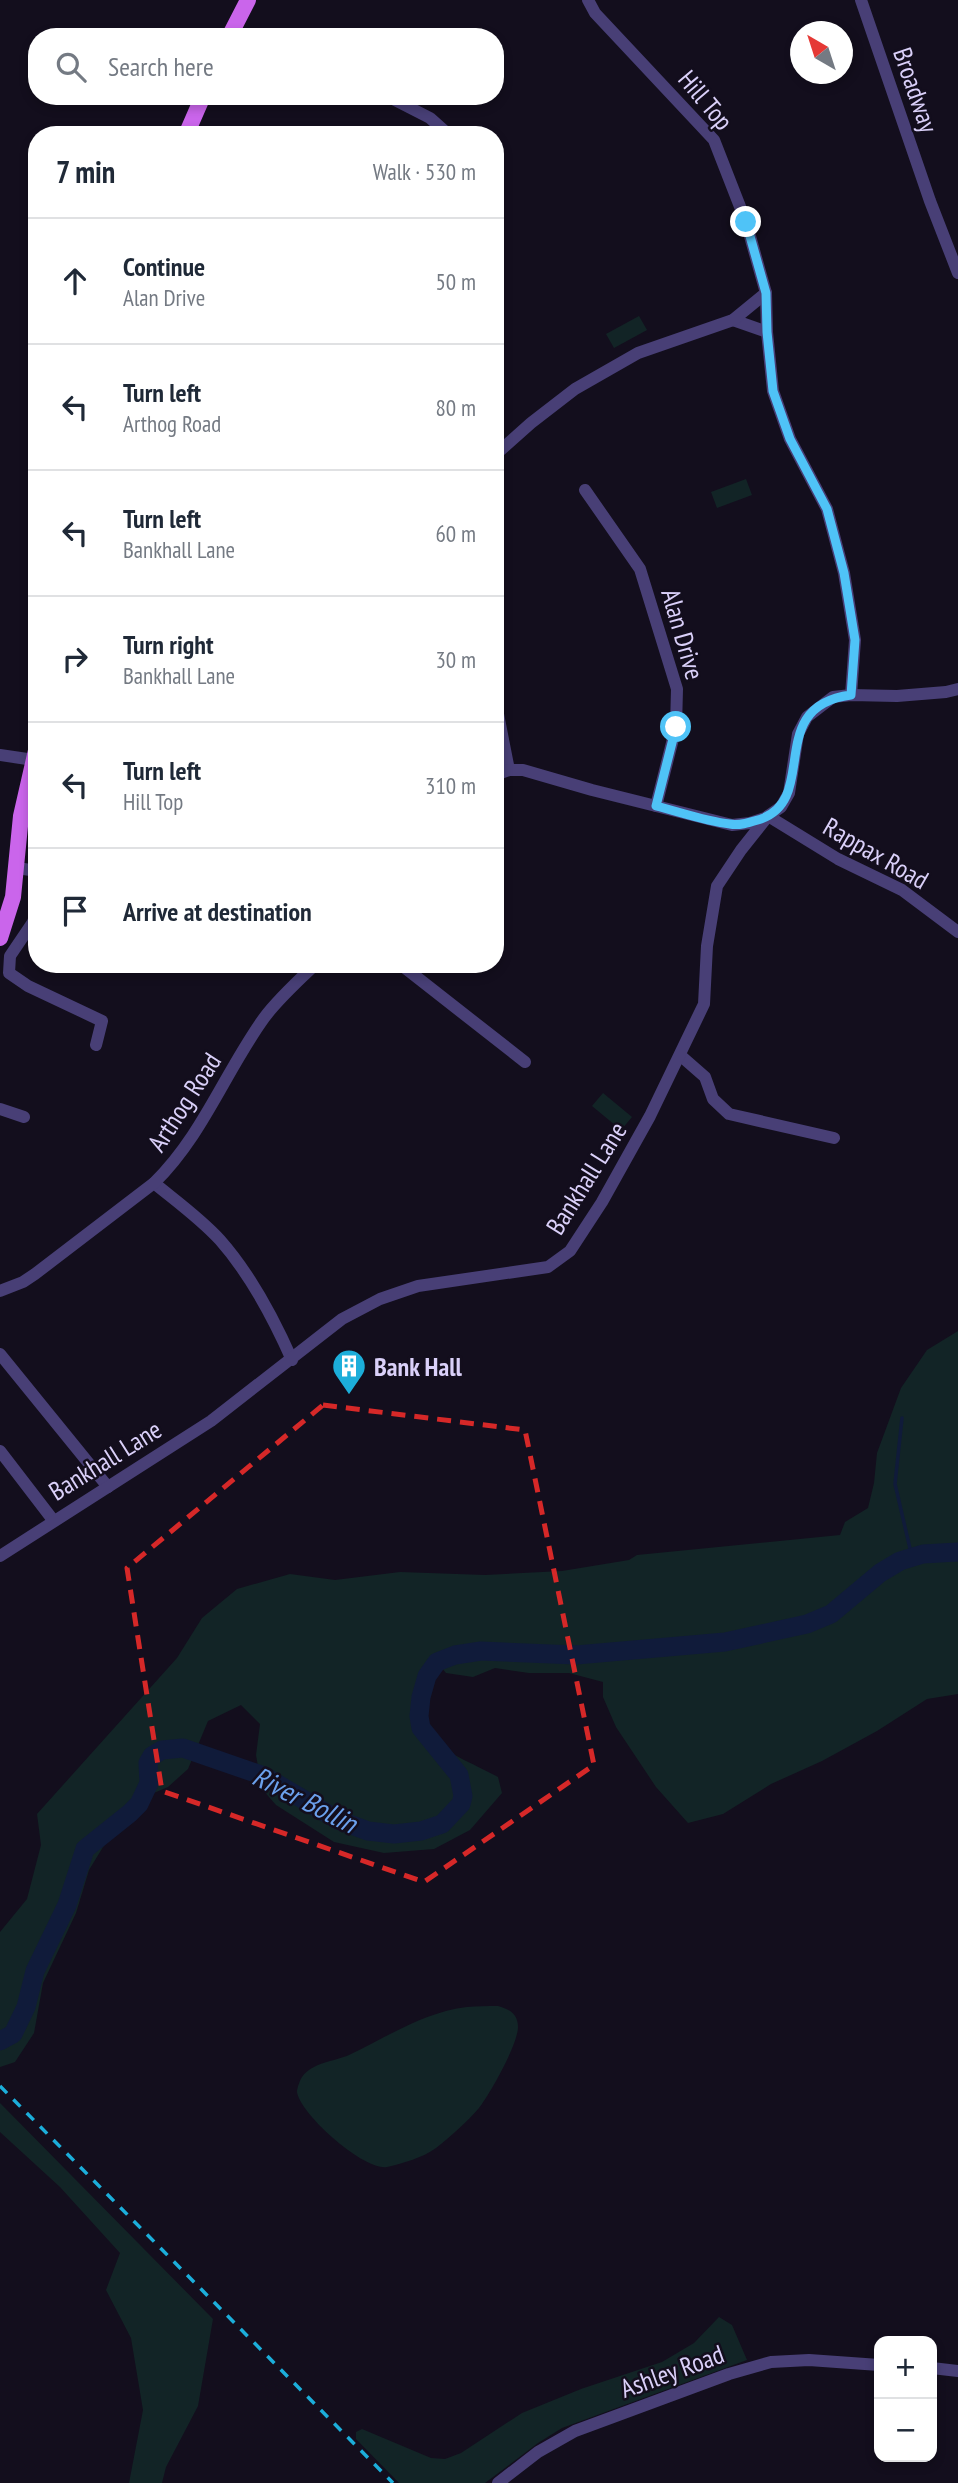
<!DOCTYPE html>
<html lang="en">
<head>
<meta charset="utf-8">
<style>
  :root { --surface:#fff; --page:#f2f2f3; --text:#1f2937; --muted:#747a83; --line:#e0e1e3 }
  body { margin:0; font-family:"PT Sans Narrow",sans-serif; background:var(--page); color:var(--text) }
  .controls { position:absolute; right:21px; bottom:21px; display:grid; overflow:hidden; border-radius:14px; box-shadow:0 4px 10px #0003 }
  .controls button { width:63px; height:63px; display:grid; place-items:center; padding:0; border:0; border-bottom:2px solid var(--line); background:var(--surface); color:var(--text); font:35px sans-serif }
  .compass { position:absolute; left:790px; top:21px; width:63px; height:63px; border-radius:50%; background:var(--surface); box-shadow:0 4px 10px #0003; rotate:321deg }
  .stop { position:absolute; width:21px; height:21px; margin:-16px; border:5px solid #4fc3f7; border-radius:50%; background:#fff }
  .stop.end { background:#4fc3f7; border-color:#fff; box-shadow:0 2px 7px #0008 }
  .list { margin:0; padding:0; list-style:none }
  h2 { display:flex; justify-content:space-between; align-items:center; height:91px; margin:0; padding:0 28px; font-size:30px }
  h2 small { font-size:23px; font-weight:400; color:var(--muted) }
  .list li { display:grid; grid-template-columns:46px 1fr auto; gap:21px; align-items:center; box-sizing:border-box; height:126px; padding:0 28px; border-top:2px solid var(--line) }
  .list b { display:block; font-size:26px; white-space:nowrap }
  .list p { margin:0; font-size:23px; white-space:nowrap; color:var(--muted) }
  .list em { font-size:23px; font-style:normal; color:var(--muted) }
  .icon { flex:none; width:38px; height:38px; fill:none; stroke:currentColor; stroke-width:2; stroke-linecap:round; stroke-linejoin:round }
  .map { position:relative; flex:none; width:958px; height:2483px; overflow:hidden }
  .search { position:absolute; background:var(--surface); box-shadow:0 4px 10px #0003; left:28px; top:28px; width:476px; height:77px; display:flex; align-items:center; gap:18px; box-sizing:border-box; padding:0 24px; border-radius:28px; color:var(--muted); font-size:26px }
  .panel { position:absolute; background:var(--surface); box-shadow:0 4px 10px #0003; left:28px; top:126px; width:476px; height:847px; border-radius:28px }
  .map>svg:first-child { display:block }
  .green { fill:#122426 }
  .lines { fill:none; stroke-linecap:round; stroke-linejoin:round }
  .stream { stroke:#101b3a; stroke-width:3.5 }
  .river { stroke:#101b3a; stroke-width:19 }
  .minor { stroke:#483f76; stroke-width:12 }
  .major { stroke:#ca65eb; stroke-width:16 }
  .rail { stroke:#1caeda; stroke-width:3.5; stroke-dasharray:10 9; stroke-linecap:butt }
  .route { stroke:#4fc3f7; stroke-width:9 }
  .marked { fill:none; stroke:#d62828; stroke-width:5; stroke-dasharray:14 9; stroke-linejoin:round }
  .labels { text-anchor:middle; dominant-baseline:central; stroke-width:5; stroke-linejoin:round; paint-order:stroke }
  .street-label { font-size:26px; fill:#dad0f9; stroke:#130e1d }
  .poi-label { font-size:26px; font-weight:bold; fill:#dad0f9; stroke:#130e1d; text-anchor:start }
  .water-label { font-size:28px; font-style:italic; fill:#6ba0ec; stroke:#130e1d }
</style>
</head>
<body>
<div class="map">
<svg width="958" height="2483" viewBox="0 0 958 2483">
  <rect width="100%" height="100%" fill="#130e1d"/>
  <!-- green -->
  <g class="green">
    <polygon points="639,316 647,330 614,348 606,334"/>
    <polygon points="746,479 752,495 717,508 711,492"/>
    <polygon points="603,1093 632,1117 621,1130 592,1106"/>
    <path d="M958 1331V1694L927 1699 877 1731 822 1761 771 1784 723 1814 688 1823 656 1787 616 1727 603 1697V1682L569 1673H529L495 1668 473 1677 446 1673 437 1662C422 1683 412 1718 430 1740 437 1748 486 1770 498 1777L502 1793 470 1830 434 1849 384 1853 334 1842 276 1805 262 1789 256 1755 260 1724 241 1705 208 1721 188 1769 168 1787 130 1803 89 1870 76 1913 43 1983 34 2033 15 2062 0 2067V1932L27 1899 41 1845 37 1814 177 1658 202 1618 237 1589 290 1574 335 1580 400 1572 485 1575 562 1571 629 1560 637 1555 840 1535 845 1522 868 1508 874 1483 877 1453 901 1388 927 1350Z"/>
    <path d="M498 2006C509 2009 518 2014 518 2027 518 2044 490 2094 479 2108 468 2121 450 2137 436 2148 422 2158 404 2163 387 2167 364 2171 300 2114 297 2092 297 2088 300 2080 302 2077 313 2062 333 2062 349 2055 387 2037 424 2012 467 2007 477 2006 488 2006 498 2006Z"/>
    <polygon points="0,2103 213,2319 198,2406 166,2467 162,2483 129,2483 143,2410 131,2338 106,2290 120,2253 60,2187 0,2132"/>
    <polygon points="719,2317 732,2325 747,2360 562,2428 538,2443 485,2483 399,2483 356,2439 356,2432 362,2429 431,2458 445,2459 461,2453 522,2413 581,2389 662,2362 694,2343"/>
  </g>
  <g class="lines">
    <!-- stream -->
    <polyline class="stream" points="902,1418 895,1484 912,1557"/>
    <!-- river -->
    <polyline class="river" points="0,2041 13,2034 26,2007 35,1971 67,1905 85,1849 130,1813 139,1804 149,1783 148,1763 152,1756 162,1750 183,1748 264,1776 338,1820 368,1831 394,1834 421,1831 442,1824 461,1804 463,1796 459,1775 421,1728 419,1716 421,1697 427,1676 437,1662 455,1655 481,1651 576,1655 725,1642 807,1624 831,1614 880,1573 900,1561 923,1554 958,1552"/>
    <!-- minor -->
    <g class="minor">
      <polyline points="588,0 595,13 714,140 746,222 766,293 767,332 773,391 790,439 827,509 844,573 855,640 851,695"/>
      <polyline points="861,0 930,201 958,273"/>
      <polyline points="387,96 430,118 449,135"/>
      <polyline points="733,320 767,332"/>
      <polyline points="495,455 531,423 575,389 638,353 733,320 766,293"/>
      <polyline points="585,490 640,569 677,689 676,727 656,806"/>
      <polyline points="495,699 509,770"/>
      <polyline points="0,755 34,760"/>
      <polyline points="495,775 509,770 523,770 592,790 732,825 750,823 768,817"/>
      <polyline points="768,816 838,859 902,890 958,932"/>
      <polyline points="17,868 37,871"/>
      <polyline points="37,911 33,922 10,956 9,973 28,986 102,1021 96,1045"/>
      <polyline points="400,964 525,1062"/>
      <polyline points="681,1056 705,1077 713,1099 729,1114 834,1138"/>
      <polyline points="0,1109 24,1117"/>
      <path d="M154 1183C176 1201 201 1219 220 1240 251 1275 273 1317 292 1360"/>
      <path d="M0 1291 23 1282 35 1274 154 1183C203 1135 225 1072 264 1018 279 998 298 981 316 964"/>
      <polyline points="0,1354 108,1487"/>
      <polyline points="0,1451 53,1520"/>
      <polyline points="0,1556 211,1421 342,1319 380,1299 418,1286 548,1267 570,1251 602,1202 650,1116 704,1004 707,946 717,886 741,850 768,816 781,807 789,793 798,734 807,717 833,697 851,695 897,696 946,692 958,689"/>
      <polyline points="932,2368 958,2371"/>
      <polyline points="498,2483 538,2452 575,2431 729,2374 771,2362 809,2360 879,2365"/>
    </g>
    <!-- major -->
    <g class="major">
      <polyline points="229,37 248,0"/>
      <polyline points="186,135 203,96"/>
      <polyline points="0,938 13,897 21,816 37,746"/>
    </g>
    <!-- rail -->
    <polyline class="rail" points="0,2086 393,2483"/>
  </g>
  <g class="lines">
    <!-- route -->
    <path class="route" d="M676 727 656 806C680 812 705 821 730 824 740 826 751 822 761 819 820 798 764 706 851 695L855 640 844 573 827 509 790 439 773 391 767 332 766 293 746 222"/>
  </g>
  <!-- marked area -->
  <path class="marked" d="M323 1405 525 1430 594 1765 424 1882 162 1791 127 1568Z"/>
  <!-- icons -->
  <defs>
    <g id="building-pin" transform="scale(1.75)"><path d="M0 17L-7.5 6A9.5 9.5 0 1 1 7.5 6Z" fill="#1caeda" stroke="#130e1d"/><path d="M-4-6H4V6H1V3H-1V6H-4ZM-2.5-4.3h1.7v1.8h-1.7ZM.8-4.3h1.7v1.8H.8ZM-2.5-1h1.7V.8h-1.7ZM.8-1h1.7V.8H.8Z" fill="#fff"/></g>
  </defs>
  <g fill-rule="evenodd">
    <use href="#building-pin" x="349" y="1366"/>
  </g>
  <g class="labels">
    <!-- street labels -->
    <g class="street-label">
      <text transform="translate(916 90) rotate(71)">Broadway</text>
      <text transform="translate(706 100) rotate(50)">Hill Top</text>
      <text transform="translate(683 634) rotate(74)">Alan Drive</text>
      <text transform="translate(876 853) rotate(30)">Rappax Road</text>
      <text transform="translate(184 1102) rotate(-57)">Arthog Road</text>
      <text transform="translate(586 1178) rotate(-58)">Bankhall Lane</text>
      <text transform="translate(105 1460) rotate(-32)">Bankhall Lane</text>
      <text transform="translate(672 2371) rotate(-20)">Ashley Road</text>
    </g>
    <!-- poi labels -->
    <g class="poi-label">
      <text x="374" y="1366">Bank Hall</text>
    </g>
    <!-- water labels -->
    <g class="water-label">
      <text transform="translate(305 1799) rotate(27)">River Bollin</text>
    </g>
  </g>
</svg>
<div class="controls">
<button>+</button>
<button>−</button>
</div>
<svg class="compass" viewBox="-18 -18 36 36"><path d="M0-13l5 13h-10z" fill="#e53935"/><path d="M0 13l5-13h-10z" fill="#747a83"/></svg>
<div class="stop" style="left:676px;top:727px"></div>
<div class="stop end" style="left:746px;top:222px"></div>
<div class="search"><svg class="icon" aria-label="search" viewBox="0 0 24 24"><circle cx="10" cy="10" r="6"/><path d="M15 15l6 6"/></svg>Search here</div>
<section class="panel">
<h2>7 min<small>Walk · 530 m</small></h2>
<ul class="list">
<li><svg class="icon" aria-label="ahead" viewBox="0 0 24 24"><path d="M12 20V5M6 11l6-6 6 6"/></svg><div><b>Continue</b><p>Alan Drive</p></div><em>50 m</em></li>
<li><svg class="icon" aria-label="left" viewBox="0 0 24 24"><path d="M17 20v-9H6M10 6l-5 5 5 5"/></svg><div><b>Turn left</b><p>Arthog Road</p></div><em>80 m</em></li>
<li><svg class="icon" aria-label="left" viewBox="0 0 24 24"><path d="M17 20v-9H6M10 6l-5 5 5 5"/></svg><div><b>Turn left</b><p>Bankhall Lane</p></div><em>60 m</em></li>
<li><svg class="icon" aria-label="right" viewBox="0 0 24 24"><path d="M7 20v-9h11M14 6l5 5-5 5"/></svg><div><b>Turn right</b><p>Bankhall Lane</p></div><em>30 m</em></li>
<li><svg class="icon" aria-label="left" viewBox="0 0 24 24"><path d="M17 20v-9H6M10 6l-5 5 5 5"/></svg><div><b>Turn left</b><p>Hill Top</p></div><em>310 m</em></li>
<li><svg class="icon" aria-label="arrive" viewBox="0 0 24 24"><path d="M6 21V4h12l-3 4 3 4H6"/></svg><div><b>Arrive at destination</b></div></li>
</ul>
</section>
</div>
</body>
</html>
